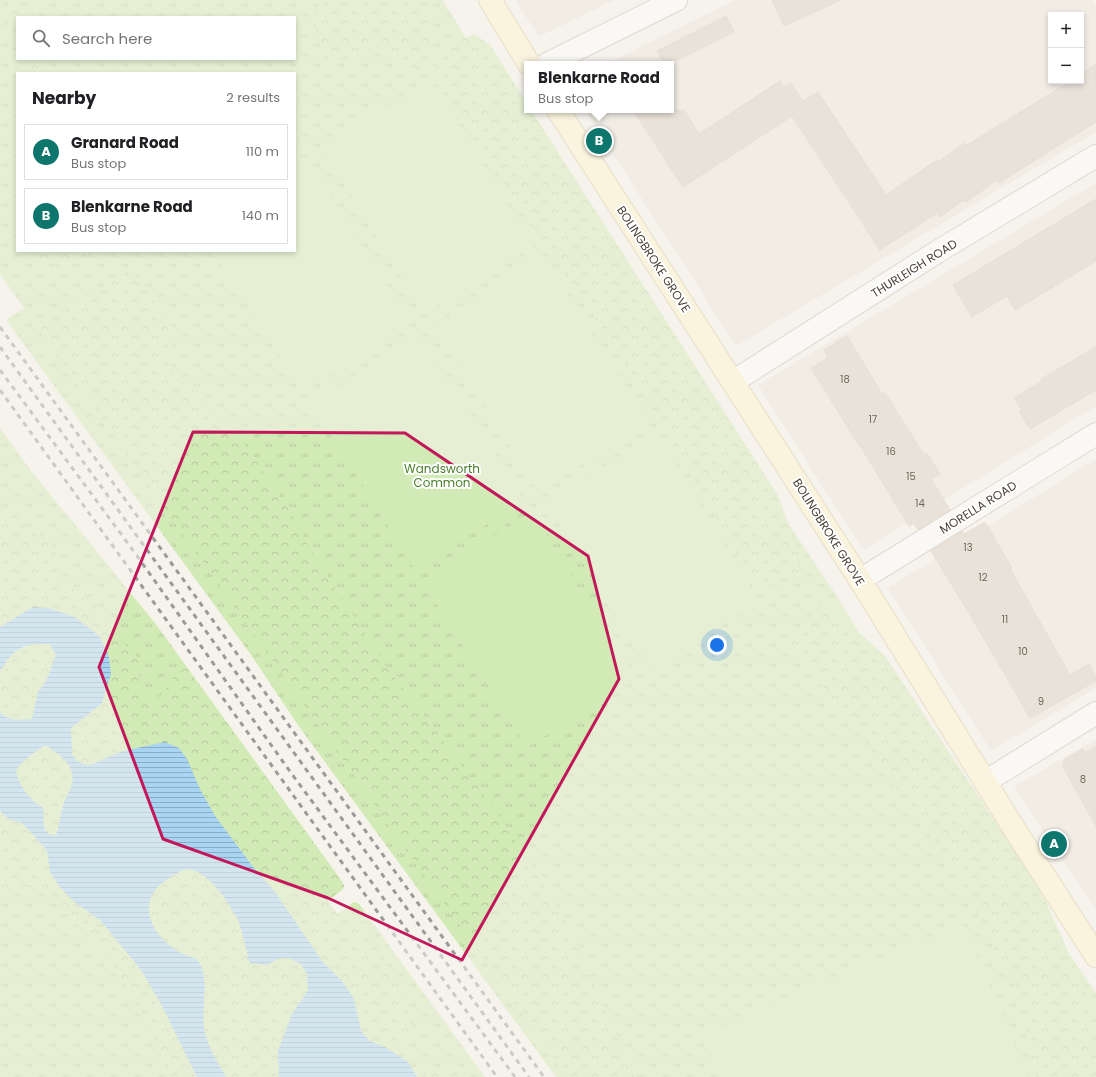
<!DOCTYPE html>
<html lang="en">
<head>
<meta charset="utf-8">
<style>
  :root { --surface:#fff; --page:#f2f2f2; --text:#202124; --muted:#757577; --line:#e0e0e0; --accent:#0f766e }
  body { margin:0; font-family:Poppins,sans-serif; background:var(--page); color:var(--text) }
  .controls { position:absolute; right:12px; top:12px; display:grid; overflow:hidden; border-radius:0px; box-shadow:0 2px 6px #0003 }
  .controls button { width:36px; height:36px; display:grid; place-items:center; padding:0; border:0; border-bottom:1px solid var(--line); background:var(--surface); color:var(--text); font:20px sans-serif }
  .you { position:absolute; left:717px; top:645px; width:14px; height:14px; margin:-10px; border:3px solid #fff; border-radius:50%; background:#1a73e8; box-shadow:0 0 0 6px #1a73e833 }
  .badge { display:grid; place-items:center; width:26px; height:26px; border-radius:50%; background:var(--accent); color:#fff; font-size:13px; font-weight:700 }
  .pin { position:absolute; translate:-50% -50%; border:2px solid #fff; box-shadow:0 1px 4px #0006 }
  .popup { position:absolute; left:524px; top:61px; width:150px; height:52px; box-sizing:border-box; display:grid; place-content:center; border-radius:0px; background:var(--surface); filter:drop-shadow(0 1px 3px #0005); font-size:13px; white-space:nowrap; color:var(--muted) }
  .popup b { font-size:15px; color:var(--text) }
  .popup::after { content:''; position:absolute; left:50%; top:100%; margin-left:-8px; border:8px solid transparent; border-top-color:var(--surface) }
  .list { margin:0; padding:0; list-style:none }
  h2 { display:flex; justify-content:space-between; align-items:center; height:52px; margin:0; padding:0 16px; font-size:17px }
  h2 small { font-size:13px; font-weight:400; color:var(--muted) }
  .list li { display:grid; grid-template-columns:26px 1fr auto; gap:12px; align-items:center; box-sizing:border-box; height:56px; margin:0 8px 8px; padding:0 8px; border:1px solid var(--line); border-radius:0px }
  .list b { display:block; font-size:15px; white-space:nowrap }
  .list p { margin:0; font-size:13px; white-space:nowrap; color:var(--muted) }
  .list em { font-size:13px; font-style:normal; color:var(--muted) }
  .icon { flex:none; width:22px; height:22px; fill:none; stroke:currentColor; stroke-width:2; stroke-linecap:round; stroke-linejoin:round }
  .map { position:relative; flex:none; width:1096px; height:1077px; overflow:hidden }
  .search { position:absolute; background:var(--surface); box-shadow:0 2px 6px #0003; left:16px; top:16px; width:280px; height:44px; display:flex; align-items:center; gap:10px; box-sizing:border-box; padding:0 14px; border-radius:0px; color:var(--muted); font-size:15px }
  .panel { position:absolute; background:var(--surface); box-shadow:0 2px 6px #0003; left:16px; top:72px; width:280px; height:180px; border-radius:0px }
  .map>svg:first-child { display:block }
  .residential { fill:#eae5da; fill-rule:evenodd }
  .grass { fill:url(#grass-tufts); fill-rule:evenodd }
  .forest { fill:url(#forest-crowns) }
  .pitch { fill:#d2eab5 }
  .water { fill:url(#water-rules); fill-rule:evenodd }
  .building { fill:#d8cfc1; stroke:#d3c7b4 }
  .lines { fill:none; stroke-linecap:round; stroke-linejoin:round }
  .street-casing { stroke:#c2bbae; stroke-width:24 }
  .secondary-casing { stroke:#d6c79b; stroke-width:24 }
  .street { stroke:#fff; stroke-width:22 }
  .secondary { stroke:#fff3cd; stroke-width:22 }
  .rail { stroke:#9a9a9a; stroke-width:3; stroke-dasharray:5 5; stroke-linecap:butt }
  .marked { fill:none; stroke:#c2185b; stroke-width:3; stroke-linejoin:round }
  .labels { text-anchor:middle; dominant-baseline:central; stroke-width:4; stroke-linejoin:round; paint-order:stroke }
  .number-label { font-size:10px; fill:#6e675b }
  .street-label { font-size:12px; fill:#4b4439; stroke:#fff }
  .park-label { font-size:12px; fill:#4a7f2a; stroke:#fff }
</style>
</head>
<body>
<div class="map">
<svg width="1096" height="1077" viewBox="0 0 1096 1077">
  <defs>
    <pattern id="grass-tufts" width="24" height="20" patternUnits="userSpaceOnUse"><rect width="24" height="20" fill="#d2eab5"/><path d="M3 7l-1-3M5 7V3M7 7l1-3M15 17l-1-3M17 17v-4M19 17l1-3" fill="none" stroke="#b6ca9c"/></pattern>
    <pattern id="forest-crowns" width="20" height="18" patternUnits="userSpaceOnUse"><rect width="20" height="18" fill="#d2eab5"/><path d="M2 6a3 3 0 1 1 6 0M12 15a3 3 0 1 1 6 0" fill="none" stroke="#b6ca9c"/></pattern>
    <pattern id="water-rules" width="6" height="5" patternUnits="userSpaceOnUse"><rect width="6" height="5" fill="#a9d4f2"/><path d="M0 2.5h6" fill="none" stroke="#8caec5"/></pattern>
  </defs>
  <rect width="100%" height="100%" fill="#f6f3ec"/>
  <!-- residential -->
  <g class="residential">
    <polygon points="515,0 614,0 540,36 538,35"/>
    <path d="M735 0H1092L1096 5V132L736 346 585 110H671V64H606ZM1051 15H1081V81H1051Z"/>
    <polygon points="1096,183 1096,406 863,550 758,385"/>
    <polygon points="1096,459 1096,688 991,751 888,588"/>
    <polygon points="1096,739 1096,911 1014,787"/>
  </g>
  <!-- grass -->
  <g class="grass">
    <path d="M0 0H443L490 78 834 592 960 796 1096 993V1077H556L300 728 251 655 6 320 24 308 0 274ZM17 17H295V59H17ZM17 73H295V251H17Z"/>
    <polygon points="0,428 28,467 155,623 341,880 344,886 343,889 328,901 337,914 354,902 359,904 485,1077 0,1077"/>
  </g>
  <!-- forest -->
  <g class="forest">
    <polygon points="4,0 31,0 33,17 17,17 17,59 37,59 39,73 17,73 17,91"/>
    <polygon points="321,0 436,0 430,9 431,51 418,71 373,44 352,63 327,64 313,19"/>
    <polygon points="474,34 490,45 527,103 527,110 531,110 777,494 801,556 797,577 779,590 747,570 618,351 433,78 439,51"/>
    <polygon points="108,66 127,71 129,73 95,73"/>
    <polygon points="37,251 92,251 61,273"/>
    <polygon points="131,270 171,325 171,370 238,434 295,519 309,548 387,667 491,804 563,915 635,1077 567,1077 36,326"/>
    <path d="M1 509 21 512C28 525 34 533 48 538L57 555V579L65 587 70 586 80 596 94 601 101 617 139 659V692L155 701 172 683 175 671 187 668 343 883 344 886 328 901 337 914 352 904H359L388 967 404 995 415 1018 397 1052H392L370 1041 361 1031 354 999 342 981 322 961 275 892 254 868 215 816 200 789 165 742 123 751 95 763 87 765 77 761 72 754 71 728 92 712 33 607 0 627Z"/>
    <polygon points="824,601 885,656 1041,890 1096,1016 1096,1077 1036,1077 1018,998 963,883 859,733 788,641"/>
    <path d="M29 643 50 644 56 655 47 679 38 692 32 719C19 720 9 722 0 712 0 676 0 663 29 643Z"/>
    <path d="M44 745C58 753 76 765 72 783 71 790 66 798 63 806 60 816 59 826 56 836L48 834 44 828 43 808C29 799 20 788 16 771 22 760 34 754 44 745Z"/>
    <path d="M0 811 10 820 22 823 48 851 50 872 75 909 89 917 110 943 131 959 153 998 172 1026 197 1077H171C151 1035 133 991 104 954 85 929 61 909 40 885L23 887 16 884 9 888 0 897Z"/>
    <path d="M185 870 201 873 223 895 237 917 244 944 267 965C270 963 274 961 278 959 296 952 311 972 308 989 306 997 297 1005 293 1012 281 1033 278 1054 279 1077H226C218 1062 206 1045 204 1027 203 1019 204 1011 203 1003 203 994 206 984 205 975 202 959 188 959 177 951 160 939 138 909 154 889 161 880 176 874 185 870Z"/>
    <polygon points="461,1066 469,1077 425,1077 426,1073"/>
  </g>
  <!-- pitch -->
  <g class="pitch">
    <polygon points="430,79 534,246 425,314 321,147"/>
    <polygon points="307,157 411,324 302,392 214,251 295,251 295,164"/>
    <polygon points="543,256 648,423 538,491 434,325"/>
    <polygon points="420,335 524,501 415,569 311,403"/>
    <polygon points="655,434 760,601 650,669 546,503"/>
    <polygon points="532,512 636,679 527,747 422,581"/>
    <polygon points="963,923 1028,1077 721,1077 703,1034"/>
  </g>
  <!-- water -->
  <path class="water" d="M33 607 48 608 75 617 99 636 109 657 111 674 102 703 71 728 72 754 77 761 87 765 95 763 123 751 165 742 179 748 187 759 200 789 215 816 254 868 275 892 322 961 342 981 354 999 361 1031 370 1041 385 1047 408 1062 417 1077H279L278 1051 292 1014 308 990 307 974 301 964 289 958 278 959 267 965 250 963C245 948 243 929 236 916 228 901 204 865 184 870 179 871 173 876 168 879 156 887 149 894 149 910 149 926 164 943 177 951 183 955 195 956 199 962 210 979 201 1007 204 1027 206 1045 218 1062 226 1077H197L162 1006 141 970 101 921 72 900 59 886 50 872 47 850 22 823 10 820 0 811V712C9 722 19 720 32 719L38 692 47 679 56 655 50 644C23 643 13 648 0 672V627ZM45 745C58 753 76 765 72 783 71 790 65 799 63 806 60 816 59 827 56 836L48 834 44 828 43 808C29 799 20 788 16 771 22 760 34 753 45 745Z"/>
  <!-- building -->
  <g class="building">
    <polygon points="772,0 841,0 784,26"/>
    <polygon points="726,16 734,32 670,64 664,64 657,51"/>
    <polygon points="1096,64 1096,122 999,183 997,180 966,202 964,200 940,217 937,213 880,250 792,116 683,187 633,110 684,110 699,134 780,81 784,87 791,83 803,101 818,92 886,195 937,160 938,162 965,143 967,145 1071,81 1081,81 1081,74"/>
    <polygon points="1096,199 1096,261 1015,310 1007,296 972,317 953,285"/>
    <polygon points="847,336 882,394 885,393 924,455 927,453 940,474 931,479 950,510 918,530 914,523 909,526 861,447 860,447 811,368 828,358 824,350"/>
    <polygon points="1096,347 1096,390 1030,429 1019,412 1022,410 1014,398 1042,381 1041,379"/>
    <polygon points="985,522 1012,568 1010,569 1070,675 1089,664 1096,677 1096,681 1030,718 969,613 931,551 962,531 964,534"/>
    <polygon points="1096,747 1096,826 1063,767 1064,760 1083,749 1085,753"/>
  </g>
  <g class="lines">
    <!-- street casing -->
    <g class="street-casing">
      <g id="street">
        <polyline points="547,64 676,0"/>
        <polyline points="734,381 937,252 1096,156"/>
        <polyline points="860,580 1096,434"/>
        <polyline points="985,782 1096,713"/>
      </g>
    </g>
    <!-- secondary casing -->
    <g class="secondary-casing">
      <g id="secondary">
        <polyline points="490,0 529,64"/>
        <polyline points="558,110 860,580 1020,838 1096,956"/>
      </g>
    </g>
    <!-- street -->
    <use href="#street" class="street"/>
    <!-- secondary -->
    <use href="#secondary" class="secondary"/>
    <!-- rail -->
    <g class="rail">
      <polyline points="0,327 544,1077"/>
      <polyline points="0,347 529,1077"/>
      <polyline points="0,370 135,553 286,766 515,1077"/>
      <polyline points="0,390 497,1077"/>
    </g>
  </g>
  <!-- marked area -->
  <path d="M0 0H1096V1077H0ZM193 432 405 433 588 556 619 679 462 960 328 898 163 839 99 667Z" fill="#f6f3ec" fill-opacity=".55" fill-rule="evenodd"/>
  <path class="marked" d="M193 432 405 433 588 556 619 679 462 960 328 898 163 839 99 667Z"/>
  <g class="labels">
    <!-- number labels -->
    <g class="number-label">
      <text x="845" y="379">18</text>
      <text x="873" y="419">17</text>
      <text x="891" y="451">16</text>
      <text x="911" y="476">15</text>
      <text x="920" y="503">14</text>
      <text x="968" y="547">13</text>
      <text x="983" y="577">12</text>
      <text x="1005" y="619">11</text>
      <text x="1023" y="651">10</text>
      <text x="1041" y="701">9</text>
      <text x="1083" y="779">8</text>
    </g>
    <!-- street labels -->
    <g class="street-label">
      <text transform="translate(654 259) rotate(57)">BOLINGBROKE GROVE</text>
      <text transform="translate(914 268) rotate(-32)">THURLEIGH ROAD</text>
      <text transform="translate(978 507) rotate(-32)">MORELLA ROAD</text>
      <text transform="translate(829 532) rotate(58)">BOLINGBROKE GROVE</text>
    </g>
    <!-- park labels -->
    <g class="park-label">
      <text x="442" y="468">Wandsworth<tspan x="442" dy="14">Common</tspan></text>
    </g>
  </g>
</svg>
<div class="controls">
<button>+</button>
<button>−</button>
</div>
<div class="you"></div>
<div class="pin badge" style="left:1054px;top:844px">A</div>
<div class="pin badge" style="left:599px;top:141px">B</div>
<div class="popup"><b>Blenkarne Road</b>Bus stop</div>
<div class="search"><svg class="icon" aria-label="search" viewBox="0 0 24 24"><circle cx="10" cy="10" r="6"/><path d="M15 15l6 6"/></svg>Search here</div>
<section class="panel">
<h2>Nearby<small>2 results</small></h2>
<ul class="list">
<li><span class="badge">A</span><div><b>Granard Road</b><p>Bus stop</p></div><em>110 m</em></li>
<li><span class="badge">B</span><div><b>Blenkarne Road</b><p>Bus stop</p></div><em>140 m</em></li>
</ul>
</section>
</div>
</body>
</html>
